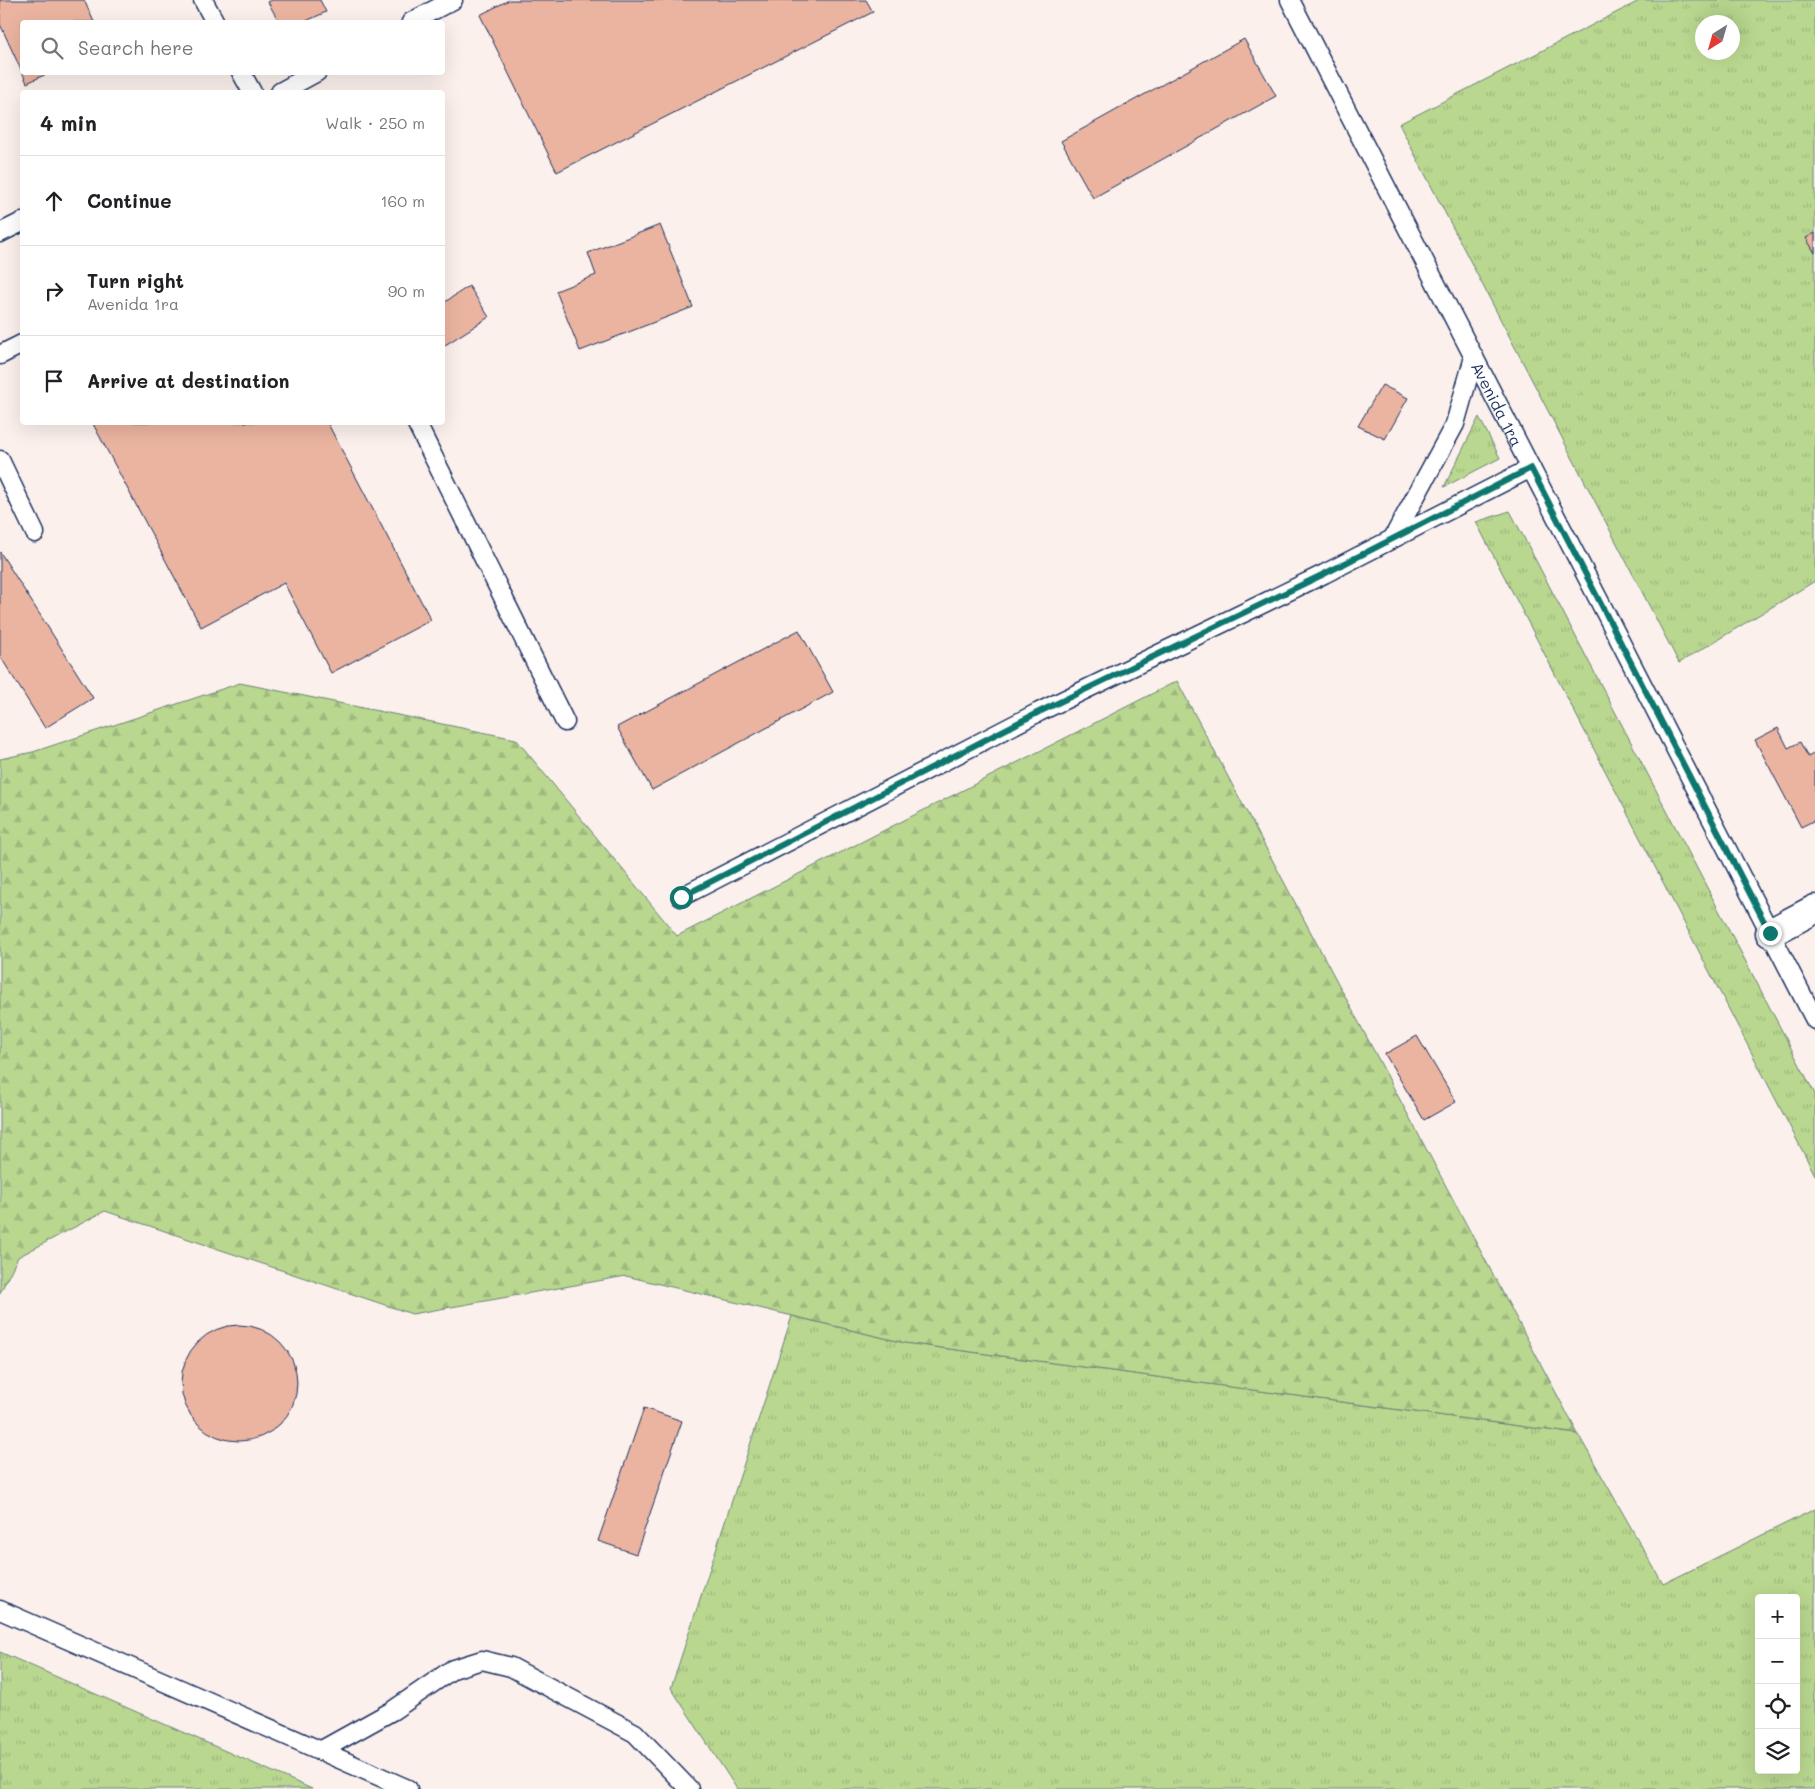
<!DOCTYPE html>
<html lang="en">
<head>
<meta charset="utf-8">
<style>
  :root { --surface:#fff; --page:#f6f6f6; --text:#202124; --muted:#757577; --line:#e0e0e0 }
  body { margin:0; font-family:Mali,sans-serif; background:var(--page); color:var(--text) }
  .controls { position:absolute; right:15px; bottom:15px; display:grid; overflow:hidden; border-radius:5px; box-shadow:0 5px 20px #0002 }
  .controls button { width:45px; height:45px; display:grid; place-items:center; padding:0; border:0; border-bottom:1px solid var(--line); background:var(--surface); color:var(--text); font:25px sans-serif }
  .compass { position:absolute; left:1695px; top:15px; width:45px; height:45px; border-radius:50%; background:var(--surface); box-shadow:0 5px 20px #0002; rotate:217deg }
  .stop { position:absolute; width:15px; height:15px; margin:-11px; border:4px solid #0f766e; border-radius:50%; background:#fff }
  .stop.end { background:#0f766e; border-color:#fff; box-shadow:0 1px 5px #0008 }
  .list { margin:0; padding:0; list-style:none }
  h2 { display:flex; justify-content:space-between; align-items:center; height:65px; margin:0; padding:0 20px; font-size:21px }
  h2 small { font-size:16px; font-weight:400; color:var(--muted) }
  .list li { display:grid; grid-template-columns:32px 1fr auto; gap:15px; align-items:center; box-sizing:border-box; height:90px; padding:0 20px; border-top:1px solid var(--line) }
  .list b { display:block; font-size:19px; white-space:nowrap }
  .list p { margin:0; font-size:16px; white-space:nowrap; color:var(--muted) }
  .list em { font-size:16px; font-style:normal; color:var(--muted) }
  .icon { flex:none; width:28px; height:28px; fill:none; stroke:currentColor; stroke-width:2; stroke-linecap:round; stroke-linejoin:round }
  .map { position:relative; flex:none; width:1815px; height:1789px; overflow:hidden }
  .search { position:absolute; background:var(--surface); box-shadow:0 5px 20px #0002; left:20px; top:20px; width:425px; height:55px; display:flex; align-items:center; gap:12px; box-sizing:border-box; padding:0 18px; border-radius:5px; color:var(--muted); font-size:19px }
  .panel { position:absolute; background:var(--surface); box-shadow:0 5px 20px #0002; left:20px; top:90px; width:425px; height:335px; border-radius:5px }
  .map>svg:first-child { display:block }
  .grass { fill:url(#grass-tufts); stroke:#6a8376; fill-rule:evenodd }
  .forest { fill:url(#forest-firs); stroke:#6a8376 }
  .building { fill:#ebb4a0; stroke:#1b2f5e }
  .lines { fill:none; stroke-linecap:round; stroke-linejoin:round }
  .lane-casing { stroke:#1b2f5e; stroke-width:21 }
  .street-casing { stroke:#1b2f5e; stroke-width:31 }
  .lane { stroke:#fff; stroke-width:18 }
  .street { stroke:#fff; stroke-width:28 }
  .route { stroke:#0f766e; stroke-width:6 }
  .labels { text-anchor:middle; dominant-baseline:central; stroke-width:4.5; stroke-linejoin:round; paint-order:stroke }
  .street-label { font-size:16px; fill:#1b2f5e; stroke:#fff }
</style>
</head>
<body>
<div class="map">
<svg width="1815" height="1789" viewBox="0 0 1815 1789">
  <defs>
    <pattern id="grass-tufts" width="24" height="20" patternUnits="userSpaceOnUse" patternTransform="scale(1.25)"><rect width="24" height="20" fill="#b9d78f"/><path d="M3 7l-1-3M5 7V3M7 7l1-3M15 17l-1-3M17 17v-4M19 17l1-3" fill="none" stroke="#9eb97e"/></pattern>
    <pattern id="forest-firs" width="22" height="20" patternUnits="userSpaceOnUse" patternTransform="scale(1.25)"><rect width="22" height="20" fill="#b9d78f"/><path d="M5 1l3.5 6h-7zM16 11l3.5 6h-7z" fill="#9eb97e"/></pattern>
  </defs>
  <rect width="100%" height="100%" fill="#fbf0ec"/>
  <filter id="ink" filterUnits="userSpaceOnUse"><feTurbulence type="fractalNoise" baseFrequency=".02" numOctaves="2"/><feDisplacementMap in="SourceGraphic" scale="10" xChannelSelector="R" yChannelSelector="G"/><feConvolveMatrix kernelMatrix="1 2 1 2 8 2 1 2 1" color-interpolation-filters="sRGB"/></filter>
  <g filter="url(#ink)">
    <!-- grass -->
    <g class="grass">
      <path d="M1641 0H1815V581L1679 663 1399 124ZM1702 22H1732V52H1702Z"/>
      <polygon points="1479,417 1500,458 1444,487"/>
      <polygon points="1510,511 1815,1094 1815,1175 1476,522"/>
      <path d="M792 1316 905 1343 1578 1434 1663 1584 1815 1509V1789H737L671 1688ZM1759 1598H1796V1770H1759Z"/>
      <polygon points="0,1652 312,1789 0,1789"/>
    </g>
    <!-- forest -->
    <polygon class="forest" points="1177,681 1578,1434 905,1343 626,1276 412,1314 105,1211 18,1257 0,1293 0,759 33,752 240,683 516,739 677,936"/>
    <!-- building -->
    <g class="building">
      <polygon points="0,0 84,0 94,22 22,22 22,72 51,72 27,83 0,24"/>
      <polygon points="272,0 320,0 326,12 304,22 279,22 268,2"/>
      <polygon points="509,0 866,0 873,12 557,172 480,15"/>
      <polygon points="1244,39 1276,96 1093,198 1061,141"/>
      <polygon points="660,225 693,307 580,351 556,291 596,275 588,253"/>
      <polygon points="1815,233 1815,253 1806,238"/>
      <polygon points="469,286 489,317 442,347 442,304"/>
      <polygon points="1382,385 1408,398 1385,439 1358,426"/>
      <polygon points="92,422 327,422 431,620 331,673 284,583 201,627"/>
      <polygon points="0,552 93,698 45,728 0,656"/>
      <polygon points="799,630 833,692 652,790 617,727"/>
      <polygon points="1778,728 1788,748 1800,742 1808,757 1815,753 1815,820 1801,827 1755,740"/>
      <polygon points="1417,1036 1456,1102 1424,1120 1385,1054"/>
      <circle cx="239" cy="1383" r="58"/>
      <polygon points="644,1408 682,1421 636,1554 598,1541"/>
    </g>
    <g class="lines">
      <!-- lane casing -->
      <g class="lane-casing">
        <g id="lane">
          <polyline points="203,0 215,22"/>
          <path id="s1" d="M1290 0 1815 1020"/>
          <polyline points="411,22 453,0"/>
          <polyline points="241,72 252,92"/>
          <polyline points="280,92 317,72"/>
          <polyline points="0,233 22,222"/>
          <polyline points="0,355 22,344"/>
          <polyline points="416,422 565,722"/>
          <polyline points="0,460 35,533"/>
          <polyline points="1393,538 1455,424 1474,357"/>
          <polyline points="681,897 1039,712 1324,574 1531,468"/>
          <polyline points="0,1610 408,1789"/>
          <polyline points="320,1751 392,1711 453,1669 482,1660 511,1667 635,1733 689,1789"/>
        </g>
      </g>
      <!-- street casing -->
      <g class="street-casing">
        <polyline id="street" points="1770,933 1815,909"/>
      </g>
      <!-- lane -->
      <use href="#lane" class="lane"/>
      <!-- street -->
      <use href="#street" class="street"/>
    </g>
  </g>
  <g class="lines" filter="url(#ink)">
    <!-- route -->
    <polyline class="route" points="681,897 1039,712 1324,574 1531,468 1770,933"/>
  </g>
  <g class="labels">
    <!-- street labels -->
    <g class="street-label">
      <text stroke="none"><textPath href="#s1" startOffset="454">Avenida 1ra</textPath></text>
    </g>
  </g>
</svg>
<div class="controls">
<button>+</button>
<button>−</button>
<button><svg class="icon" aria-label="locate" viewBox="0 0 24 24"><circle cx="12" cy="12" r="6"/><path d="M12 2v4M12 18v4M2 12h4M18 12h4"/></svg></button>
<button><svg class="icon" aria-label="layers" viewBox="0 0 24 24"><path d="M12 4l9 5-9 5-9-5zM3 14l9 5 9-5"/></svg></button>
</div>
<svg class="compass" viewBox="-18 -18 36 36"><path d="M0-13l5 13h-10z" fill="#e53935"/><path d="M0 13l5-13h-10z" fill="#757577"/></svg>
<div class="stop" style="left:681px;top:897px"></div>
<div class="stop end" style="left:1770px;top:933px"></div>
<div class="search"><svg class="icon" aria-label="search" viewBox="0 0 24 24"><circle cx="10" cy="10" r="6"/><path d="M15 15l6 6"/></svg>Search here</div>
<section class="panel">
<h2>4 min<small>Walk · 250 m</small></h2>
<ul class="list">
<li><svg class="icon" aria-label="ahead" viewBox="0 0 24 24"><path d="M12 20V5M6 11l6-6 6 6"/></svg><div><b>Continue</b></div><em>160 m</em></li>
<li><svg class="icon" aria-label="right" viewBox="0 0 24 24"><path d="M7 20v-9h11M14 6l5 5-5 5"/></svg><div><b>Turn right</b><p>Avenida 1ra</p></div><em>90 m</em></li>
<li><svg class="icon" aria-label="arrive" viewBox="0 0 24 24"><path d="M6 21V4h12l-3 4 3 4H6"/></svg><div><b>Arrive at destination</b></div></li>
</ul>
</section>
</div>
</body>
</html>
